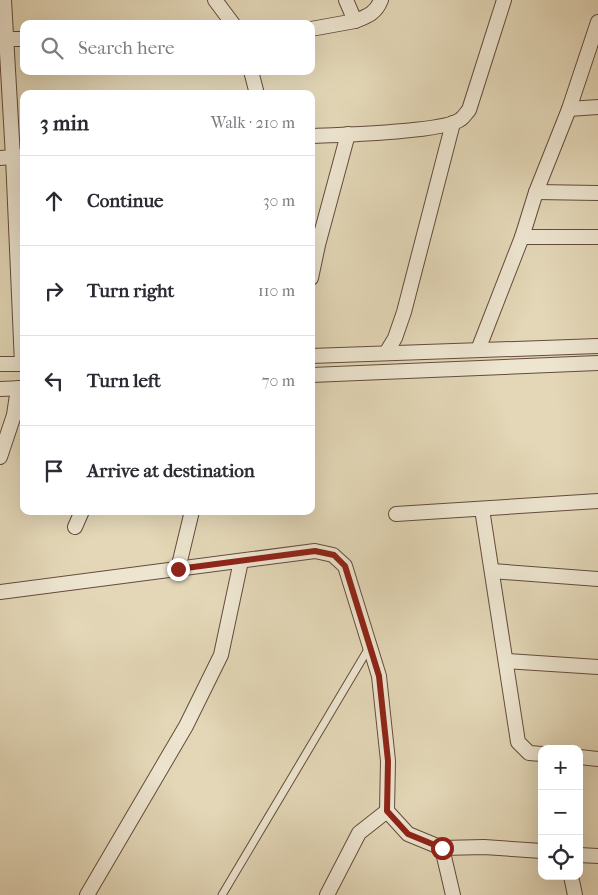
<!DOCTYPE html>
<html lang="en">
<head>
<meta charset="utf-8">
<style>
  :root { --surface:#fff; --page:#f7f7f7; --text:#2b2b33; --muted:#7c7c81; --line:#e1e1e2 }
  body { margin:0; font-family:"IM FELL French Canon",serif; background:var(--page); color:var(--text) }
  .controls { position:absolute; right:15px; bottom:15px; display:grid; overflow:hidden; border-radius:10px; box-shadow:0 5px 20px #0002 }
  .controls button { width:45px; height:45px; display:grid; place-items:center; padding:0; border:0; border-bottom:1px solid var(--line); background:var(--surface); color:var(--text); font:25px sans-serif }
  .stop { position:absolute; width:15px; height:15px; margin:-11px; border:4px solid #8f2418; border-radius:50%; background:#fff }
  .stop.end { background:#8f2418; border-color:#fff; box-shadow:0 1px 5px #0008 }
  .list { margin:0; padding:0; list-style:none }
  h2 { display:flex; justify-content:space-between; align-items:center; height:65px; margin:0; padding:0 20px; font-size:21px }
  h2 small { font-size:16px; font-weight:400; color:var(--muted) }
  .list li { display:grid; grid-template-columns:32px 1fr auto; gap:15px; align-items:center; box-sizing:border-box; height:90px; padding:0 20px; border-top:1px solid var(--line) }
  .list b { display:block; font-size:19px; white-space:nowrap }
  .list em { font-size:16px; font-style:normal; color:var(--muted) }
  .icon { flex:none; width:28px; height:28px; fill:none; stroke:currentColor; stroke-width:2; stroke-linecap:round; stroke-linejoin:round }
  .map { position:relative; flex:none; width:598px; height:895px; overflow:hidden }
  .search { position:absolute; background:var(--surface); box-shadow:0 5px 20px #0002; left:20px; top:20px; width:295px; height:55px; display:flex; align-items:center; gap:12px; box-sizing:border-box; padding:0 18px; border-radius:10px; color:var(--muted); font-size:19px }
  .panel { position:absolute; background:var(--surface); box-shadow:0 5px 20px #0002; left:20px; top:90px; width:295px; height:425px; border-radius:10px }
  .map>svg:first-child { display:block }
  .lines { fill:none; stroke-linecap:round; stroke-linejoin:round }
  .lane-casing { stroke:#644c3c; stroke-width:9 }
  .street-casing { stroke:#644c3c; stroke-width:16 }
  .lane { stroke:#ede5d0; stroke-width:7 }
  .street { stroke:#ede5d0; stroke-width:14 }
  .route { stroke:#8f2418; stroke-width:6 }
</style>
</head>
<body>
<div class="map">
<svg width="598" height="895" viewBox="0 0 598 895">
  <rect width="100%" height="100%" fill="#e3d7b7"/>
  <filter id="stains"><feTurbulence type="fractalNoise" baseFrequency=".004" numOctaves="4"/><feColorMatrix values="0 0 0 0 .2 0 0 0 0 .09 0 0 0 0 .02 0 0 0 .5 -.17"/></filter>
  <radialGradient id="worn" r=".72"><stop offset=".6" stop-color="#630" stop-opacity="0"/><stop offset="1" stop-color="#630" stop-opacity=".3"/></radialGradient>
  <g class="lines">
    <!-- lane casing -->
    <g class="lane-casing">
      <polyline id="lane" points="222,895 370,646"/>
    </g>
    <!-- street casing -->
    <g class="street-casing">
      <g id="street">
        <polyline points="4,0 13,157 22,364"/>
        <polyline points="215,0 233,24"/>
        <path d="M355 21C368 16 376 13 381 0"/>
        <polyline points="311,29 355,21 346,0"/>
        <polyline points="6,39 24,39"/>
        <polyline points="251,71 257,94"/>
        <polyline points="569,109 598,107"/>
        <path d="M311 136C337 135 446 132 461 119 464 117 466 113 469 110L504 0"/>
        <polyline points="0,158 24,156"/>
        <polyline points="536,192 598,193"/>
        <polyline points="522,237 598,237"/>
        <polyline points="311,278 318,245 348,134"/>
        <polyline points="478,350 522,237 536,192 569,109 598,22"/>
        <polyline points="386,353 395,338 404,312 453,123"/>
        <polyline points="311,356 598,346"/>
        <polyline points="0,364 24,364"/>
        <polyline points="311,375 598,363"/>
        <polyline points="0,389 24,388"/>
        <polyline points="0,457 14,415 18,388"/>
        <polyline points="482,509 518,742 529,753 542,754"/>
        <polyline points="396,514 598,501"/>
        <polyline points="75,527 82,511"/>
        <polyline points="178,569 192,511"/>
        <polyline points="492,571 598,579"/>
        <polyline points="0,592 315,551 333,555 345,566 379,676 388,761 387,811 408,834 442,848 484,847 542,851"/>
        <polyline points="506,661 598,667"/>
        <polyline points="579,757 598,759"/>
        <polyline points="442,848 453,895"/>
        <polyline points="579,855 598,856"/>
        <polyline points="571,876 575,895"/>
        <polyline points="87,895 186,726 221,655 241,561"/>
        <polyline points="327,895 359,833 387,811"/>
      </g>
    </g>
    <!-- lane -->
    <use href="#lane" class="lane"/>
    <!-- street -->
    <use href="#street" class="street"/>
  </g>
  <g class="lines">
    <!-- route -->
    <polyline class="route" points="178,569 315,551 334,555 345,566 379,676 388,761 387,811 408,834 442,848"/>
  </g>
  <rect width="100%" height="100%" filter="url(#stains)"/>
  <rect width="100%" height="100%" fill="url(#worn)"/>
</svg>
<div class="controls">
<button>+</button>
<button>−</button>
<button><svg class="icon" aria-label="locate" viewBox="0 0 24 24"><circle cx="12" cy="12" r="6"/><path d="M12 2v4M12 18v4M2 12h4M18 12h4"/></svg></button>
</div>
<div class="stop" style="left:442px;top:848px"></div>
<div class="stop end" style="left:178px;top:569px"></div>
<div class="search"><svg class="icon" aria-label="search" viewBox="0 0 24 24"><circle cx="10" cy="10" r="6"/><path d="M15 15l6 6"/></svg>Search here</div>
<section class="panel">
<h2>3 min<small>Walk · 210 m</small></h2>
<ul class="list">
<li><svg class="icon" aria-label="ahead" viewBox="0 0 24 24"><path d="M12 20V5M6 11l6-6 6 6"/></svg><div><b>Continue</b></div><em>30 m</em></li>
<li><svg class="icon" aria-label="right" viewBox="0 0 24 24"><path d="M7 20v-9h11M14 6l5 5-5 5"/></svg><div><b>Turn right</b></div><em>110 m</em></li>
<li><svg class="icon" aria-label="left" viewBox="0 0 24 24"><path d="M17 20v-9H6M10 6l-5 5 5 5"/></svg><div><b>Turn left</b></div><em>70 m</em></li>
<li><svg class="icon" aria-label="arrive" viewBox="0 0 24 24"><path d="M6 21V4h12l-3 4 3 4H6"/></svg><div><b>Arrive at destination</b></div></li>
</ul>
</section>
</div>
</body>
</html>
